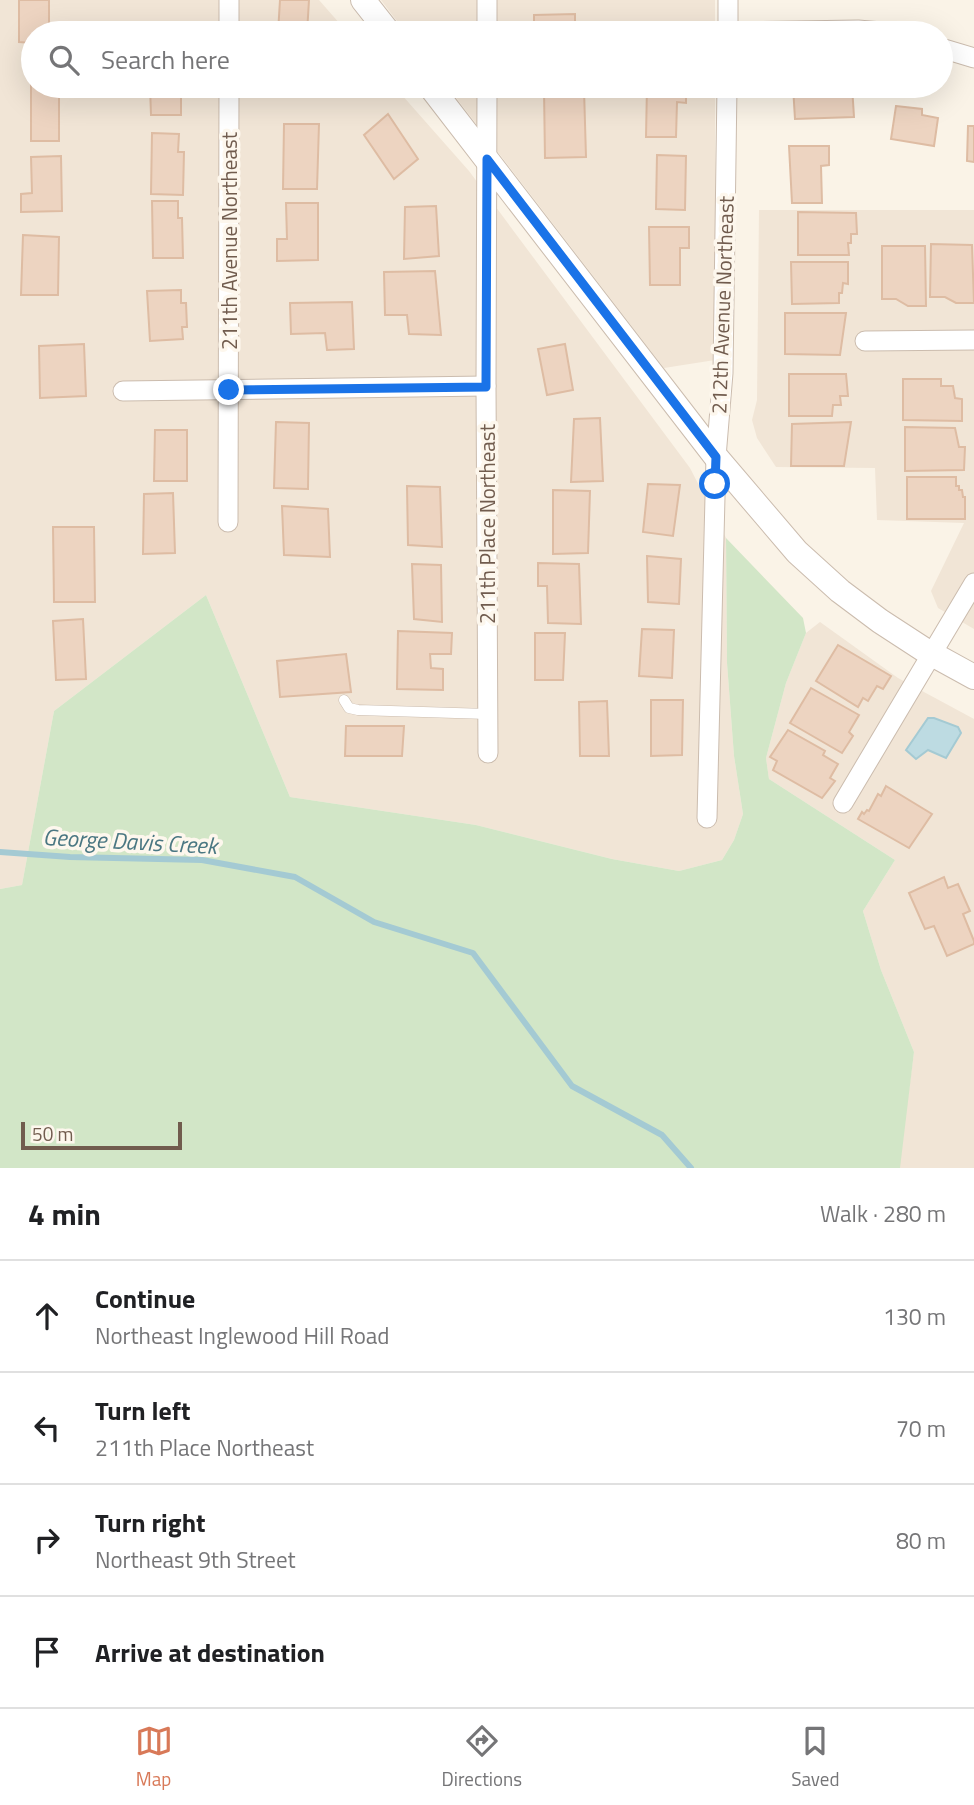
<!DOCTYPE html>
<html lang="en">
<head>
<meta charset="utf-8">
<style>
  :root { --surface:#fff; --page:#f6f6f6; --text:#202124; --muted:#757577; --line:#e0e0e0; --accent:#d87958 }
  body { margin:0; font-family:"Titillium Web",sans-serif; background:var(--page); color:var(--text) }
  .scale { position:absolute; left:21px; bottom:18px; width:161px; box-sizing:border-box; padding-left:7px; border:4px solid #715c4e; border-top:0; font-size:19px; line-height:24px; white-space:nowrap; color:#715c4e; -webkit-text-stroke:5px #fdf7ed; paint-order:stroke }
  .stop { position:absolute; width:21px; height:21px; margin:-16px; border:5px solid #1a73e8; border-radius:50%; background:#fff }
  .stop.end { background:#1a73e8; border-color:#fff; box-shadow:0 2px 7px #0008 }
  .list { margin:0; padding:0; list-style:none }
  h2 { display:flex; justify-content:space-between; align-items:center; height:91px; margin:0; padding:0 28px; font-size:30px }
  h2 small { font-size:23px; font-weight:400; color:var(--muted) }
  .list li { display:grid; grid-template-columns:46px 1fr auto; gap:21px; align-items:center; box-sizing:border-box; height:112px; padding:0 28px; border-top:2px solid var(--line) }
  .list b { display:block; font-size:26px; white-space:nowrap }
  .list p { margin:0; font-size:23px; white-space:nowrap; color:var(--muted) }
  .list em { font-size:23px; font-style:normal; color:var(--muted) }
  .icon { flex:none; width:38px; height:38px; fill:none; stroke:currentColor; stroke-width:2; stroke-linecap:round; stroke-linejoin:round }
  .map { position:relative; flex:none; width:974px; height:1168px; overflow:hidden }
  .search { position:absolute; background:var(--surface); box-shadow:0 7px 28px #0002; left:21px; right:21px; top:21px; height:77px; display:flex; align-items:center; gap:18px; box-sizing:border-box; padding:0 24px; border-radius:38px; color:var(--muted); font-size:26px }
  .sheet { height:539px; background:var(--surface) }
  nav { display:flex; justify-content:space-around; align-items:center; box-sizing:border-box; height:98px; border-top:2px solid var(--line); background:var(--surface); font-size:19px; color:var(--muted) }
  nav a { display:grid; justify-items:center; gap:4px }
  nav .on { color:var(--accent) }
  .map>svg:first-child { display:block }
  .residential { fill:#f1e5d6 }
  .green { fill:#d2e6c7 }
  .water { fill:#bddbe2; stroke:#a4cad3; stroke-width:2 }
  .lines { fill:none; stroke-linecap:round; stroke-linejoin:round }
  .stream { stroke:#a4cad3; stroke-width:6 }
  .building { fill:#edd4c1; stroke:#debca3; stroke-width:2 }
  .service-casing { stroke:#cbbcae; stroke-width:11 }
  .minor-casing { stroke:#cbbcae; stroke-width:21 }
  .tertiary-casing { stroke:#cbbcae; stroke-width:26 }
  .service { stroke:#fff; stroke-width:10 }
  .minor { stroke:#fff; stroke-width:19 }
  .tertiary { stroke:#fff; stroke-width:24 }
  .route { stroke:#1a73e8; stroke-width:9 }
  .labels { text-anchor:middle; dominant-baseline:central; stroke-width:7; stroke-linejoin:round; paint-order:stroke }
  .street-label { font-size:21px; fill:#715c4e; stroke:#fdf7ed }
  .water-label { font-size:23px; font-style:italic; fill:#4a7782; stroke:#fdf7ed }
</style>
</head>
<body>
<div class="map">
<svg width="974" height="1168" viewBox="0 0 974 1168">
  <rect width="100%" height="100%" fill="#faf3e7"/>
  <!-- residential -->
  <g class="residential">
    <polygon points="0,0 319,0 348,33 33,33 33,86 394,86 469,171 690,468 726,538 727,663 734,756 743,814 734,840 722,860 679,871 612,859 476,825 290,797 206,595 54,711 22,885 0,889"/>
    <polygon points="381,0 715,0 715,33 406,33"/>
    <polygon points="447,86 715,86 715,360 664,368"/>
    <polygon points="759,210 974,210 974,629 938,608 931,591 964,523 877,520 875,468 776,467 757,438 752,420 757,400"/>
    <polygon points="820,622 898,678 974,719 974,1168 900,1168 899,1165 914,1052 881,970 863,911 895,860 769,779 766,758 786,683 806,633"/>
  </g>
  <!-- green -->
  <polygon class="green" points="726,538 803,618 806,633 786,683 766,758 769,779 895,860 863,911 881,970 914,1052 900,1168 0,1168 0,889 22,885 54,711 206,595 290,797 476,825 612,859 679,871 722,860 734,840 743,814 734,756 727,663"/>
  <!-- water -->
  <polygon class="water" points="928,718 934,718 958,727 961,733 946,758 928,750 916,759 906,750"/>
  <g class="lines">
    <!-- stream -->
    <polyline class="stream" points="0,852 70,857 202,860 295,877 374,922 473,953 572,1086 662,1135 691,1168"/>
  </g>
  <!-- building -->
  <g class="building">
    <polygon points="19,0 49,0 49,33 33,33 33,43 19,42"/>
    <polygon points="280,0 309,0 307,33 278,33"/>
    <polygon points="575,14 575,33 534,33 534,15"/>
    <rect x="654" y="30" width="35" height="3"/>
    <polygon points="31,59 33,59 33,86 59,86 59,141 31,141"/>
    <polygon points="150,86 181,86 181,115 151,115"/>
    <polygon points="269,86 323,86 323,87 269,89"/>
    <polygon points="647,86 686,86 686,103 677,102 676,137 646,137"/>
    <polygon points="793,86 852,86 854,117 795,119"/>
    <polygon points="584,89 586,157 545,158 544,90"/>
    <polygon points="896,106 922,109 922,115 938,118 934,146 891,139"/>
    <polygon points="388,114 418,159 394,179 364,135"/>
    <polygon points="284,124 319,124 317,189 283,189"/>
    <polygon points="968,126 974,126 974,162 967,161"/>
    <polygon points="152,133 179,134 178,152 184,152 183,195 151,194"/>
    <polygon points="789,146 829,146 829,165 821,166 822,203 792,203"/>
    <polygon points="657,155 686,156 685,210 656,209"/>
    <polygon points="61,156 62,211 21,212 21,194 32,193 31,157"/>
    <polygon points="152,201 178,201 178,218 182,218 183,258 153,258"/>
    <polygon points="286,203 318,203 318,260 277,261 277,239 287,239"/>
    <polygon points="436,206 439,256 404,259 405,207"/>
    <polygon points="798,212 856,213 857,234 851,234 851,243 848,243 849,255 798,255"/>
    <polygon points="649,227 689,227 689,248 680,248 680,285 650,285"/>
    <polygon points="23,235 59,237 58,295 21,295"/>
    <polygon points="931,244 972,245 974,303 956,303 945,297 930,297"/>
    <polygon points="882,246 925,246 926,306 908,306 896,299 882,299"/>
    <polygon points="791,262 848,262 848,284 843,283 842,293 839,293 839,303 792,304"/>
    <polygon points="435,271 441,335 409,334 407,315 385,315 384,272"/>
    <polygon points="181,290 181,303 186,303 187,327 182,327 183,339 150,341 147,291"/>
    <polygon points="352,302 354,349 327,350 325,333 291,334 290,303"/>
    <polygon points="785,313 846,313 840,355 785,354"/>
    <polygon points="84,344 86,396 40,398 39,346"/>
    <polygon points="565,344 573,390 547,395 538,349"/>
    <polygon points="789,374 846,374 848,396 840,396 841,405 833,405 832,416 789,416"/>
    <polygon points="903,379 941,379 941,386 953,386 955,398 962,399 962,421 903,420"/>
    <polygon points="600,418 603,481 571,482 574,419"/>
    <polygon points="276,422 309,423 308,489 274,488"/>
    <polygon points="851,422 844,466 791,466 792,424"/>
    <polygon points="905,427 955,428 959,447 965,447 964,470 905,471"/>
    <polygon points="155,430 187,430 187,481 154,481"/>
    <polygon points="907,477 956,477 956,486 959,486 959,490 962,490 963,497 965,497 965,519 907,519"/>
    <polygon points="648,484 680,485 673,536 643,532"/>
    <polygon points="407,486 440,487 442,547 408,545"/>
    <polygon points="553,490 590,491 588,553 553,554"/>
    <polygon points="173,493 175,553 143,554 144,494"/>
    <polygon points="282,506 328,509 330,557 284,555"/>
    <polygon points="53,527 94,527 95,602 54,602"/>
    <polygon points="647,556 681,559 679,604 648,602"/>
    <polygon points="538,563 579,564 581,624 548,623 547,586 538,586"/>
    <polygon points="412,564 441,565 442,622 414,619"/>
    <polygon points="83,619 86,679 56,680 53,621"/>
    <polygon points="642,629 674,630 672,678 639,676"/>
    <polygon points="398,631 452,633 451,654 430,654 431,668 443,669 443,690 397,689"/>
    <polygon points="535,633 565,633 563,680 535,680"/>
    <polygon points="838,645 891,676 883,689 877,686 868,701 863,698 858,707 816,681"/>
    <polygon points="346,654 351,692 280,697 277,661"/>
    <polygon points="811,688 859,715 849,732 853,736 842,753 790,723"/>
    <polygon points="651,700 683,700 682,755 651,756"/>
    <polygon points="607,701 609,756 580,756 579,702"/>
    <polygon points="346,726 404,726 402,756 345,756"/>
    <polygon points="788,730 825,751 823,755 838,764 830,778 835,781 822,798 773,770 777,761 770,757"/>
    <polygon points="886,786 932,814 909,848 858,819 862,812 864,814 867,810 869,811 878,794 881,796"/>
    <polygon points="944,877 948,888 958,884 970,911 963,914 974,941 974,944 947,956 934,926 925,929 909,893"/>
  </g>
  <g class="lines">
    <!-- service casing -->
    <g class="service-casing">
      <polyline id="service" points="344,700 349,708 358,710 488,714"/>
    </g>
    <!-- minor casing -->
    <g class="minor-casing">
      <g id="minor">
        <polyline points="487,0 487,33"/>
        <polyline points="728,32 858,30 893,33"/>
        <polyline points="229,33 229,0"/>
        <polyline points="728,33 728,0"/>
        <polyline points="941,48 974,58"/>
        <polyline points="487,86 486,386 488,753"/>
        <polyline points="865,341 974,340"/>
        <polyline points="123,391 486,386"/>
        <polyline points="228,522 229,86"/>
        <polyline points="843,803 974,583"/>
        <polyline points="707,818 716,457 723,373 727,86"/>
      </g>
    </g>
    <!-- tertiary casing -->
    <g class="tertiary-casing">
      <g id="tertiary">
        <polyline points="363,0 389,33"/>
        <polyline points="430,86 716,457 797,552 840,591 880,621 923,649 974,677"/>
      </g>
    </g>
    <!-- service -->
    <use href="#service" class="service"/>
    <!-- minor -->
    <use href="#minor" class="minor"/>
    <!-- tertiary -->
    <use href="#tertiary" class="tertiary"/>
  </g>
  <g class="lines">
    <!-- route -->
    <polyline class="route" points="229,390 486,387 487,159 716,457 715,484"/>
  </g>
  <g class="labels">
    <!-- street labels -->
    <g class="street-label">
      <text transform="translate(229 241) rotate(-90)">211th Avenue Northeast</text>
      <text transform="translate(722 305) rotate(-88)">212th Avenue Northeast</text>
      <text transform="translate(487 524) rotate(-90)">211th Place Northeast</text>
    </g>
    <!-- water labels -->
    <g class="water-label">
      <text transform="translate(130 841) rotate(3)">George Davis Creek</text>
    </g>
  </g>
</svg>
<div class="scale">50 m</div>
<div class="stop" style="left:715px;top:484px"></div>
<div class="stop end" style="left:229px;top:390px"></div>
<div class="search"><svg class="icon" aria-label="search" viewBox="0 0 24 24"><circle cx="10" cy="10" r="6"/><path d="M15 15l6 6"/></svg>Search here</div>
</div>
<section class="sheet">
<h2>4 min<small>Walk · 280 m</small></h2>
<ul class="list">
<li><svg class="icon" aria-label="ahead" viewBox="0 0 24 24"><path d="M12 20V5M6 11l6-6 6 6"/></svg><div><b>Continue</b><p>Northeast Inglewood Hill Road</p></div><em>130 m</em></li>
<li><svg class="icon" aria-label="left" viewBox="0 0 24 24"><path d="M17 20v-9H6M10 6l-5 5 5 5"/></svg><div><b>Turn left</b><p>211th Place Northeast</p></div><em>70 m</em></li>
<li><svg class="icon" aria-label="right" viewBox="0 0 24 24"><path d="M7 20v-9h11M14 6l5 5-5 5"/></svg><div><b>Turn right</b><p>Northeast 9th Street</p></div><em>80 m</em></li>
<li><svg class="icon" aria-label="arrive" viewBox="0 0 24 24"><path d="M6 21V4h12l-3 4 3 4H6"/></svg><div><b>Arrive at destination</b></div></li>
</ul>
</section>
<nav>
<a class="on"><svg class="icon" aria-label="map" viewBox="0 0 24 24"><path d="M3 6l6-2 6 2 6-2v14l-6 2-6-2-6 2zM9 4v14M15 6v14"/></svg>Map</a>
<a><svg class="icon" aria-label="directions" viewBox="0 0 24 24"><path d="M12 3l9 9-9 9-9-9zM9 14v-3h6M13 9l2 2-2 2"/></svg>Directions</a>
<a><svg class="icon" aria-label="saved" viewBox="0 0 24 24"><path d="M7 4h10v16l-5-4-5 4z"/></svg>Saved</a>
</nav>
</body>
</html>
